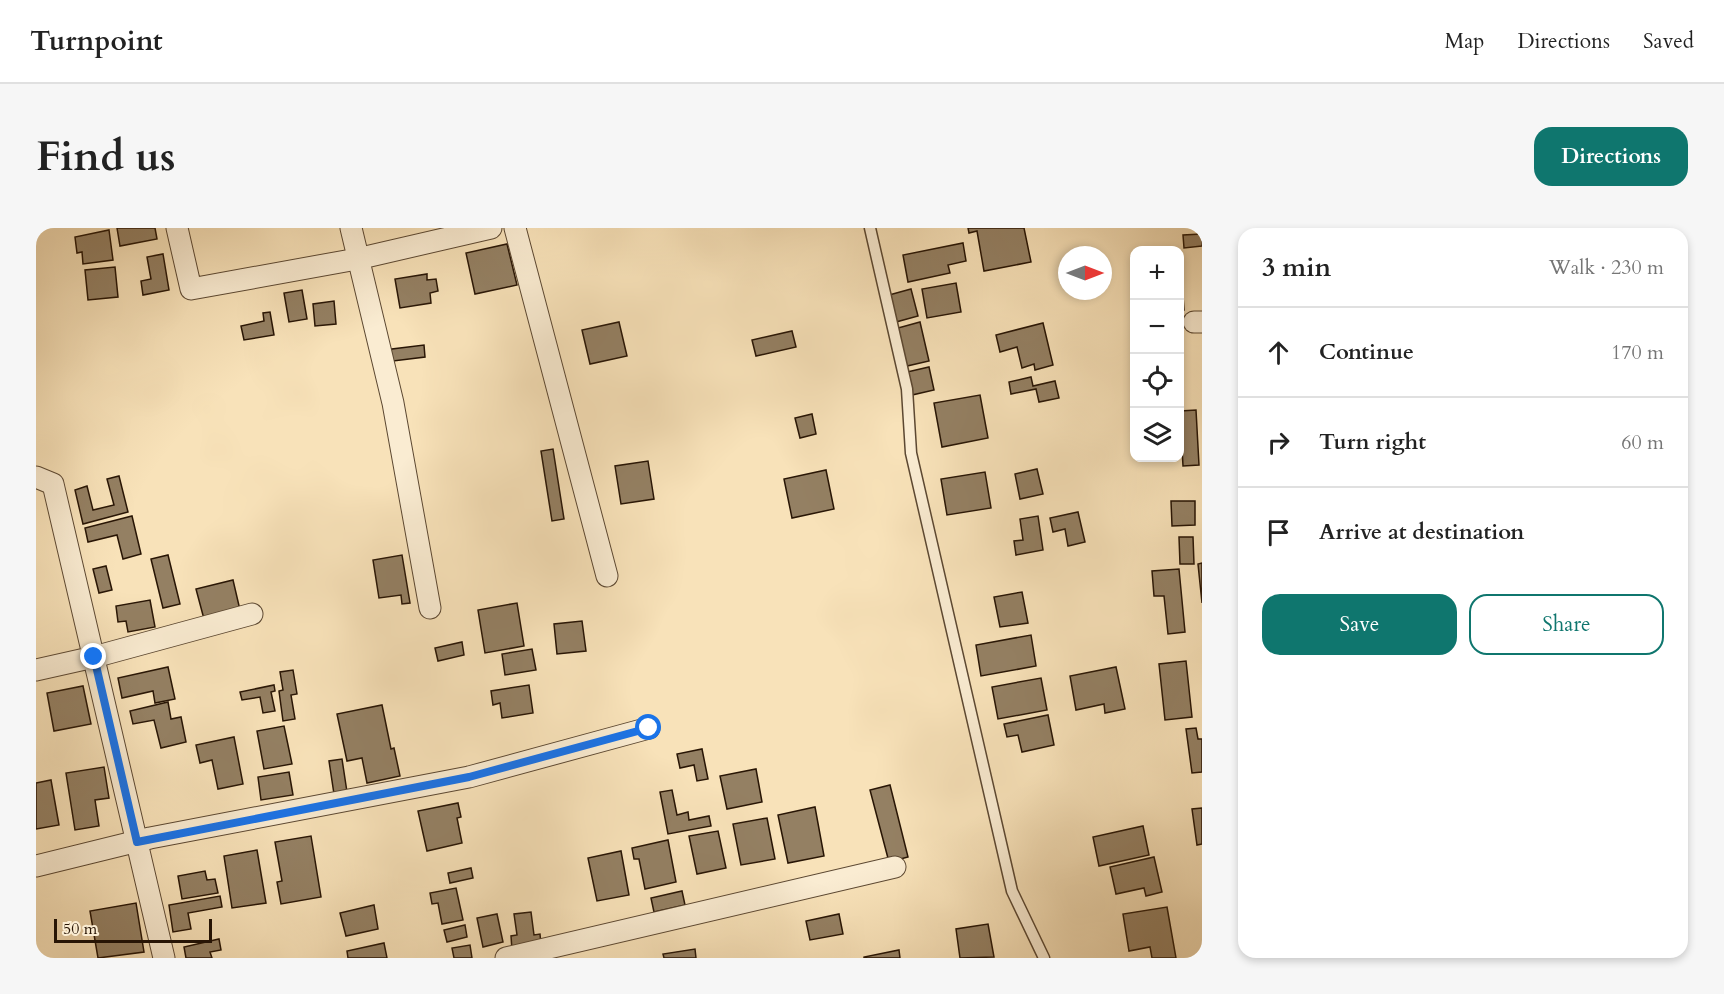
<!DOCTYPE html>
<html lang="en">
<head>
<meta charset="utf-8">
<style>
  :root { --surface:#fff; --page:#f6f6f6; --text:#222; --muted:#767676; --line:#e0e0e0; --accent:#0f766e }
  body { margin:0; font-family:Cardo,serif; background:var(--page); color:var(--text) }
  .controls { position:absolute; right:18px; top:18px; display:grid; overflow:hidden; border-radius:12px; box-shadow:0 3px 9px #0003 }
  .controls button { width:54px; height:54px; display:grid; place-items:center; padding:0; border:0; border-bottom:2px solid var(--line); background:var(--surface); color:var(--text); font:30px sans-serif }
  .compass { position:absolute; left:1022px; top:18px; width:54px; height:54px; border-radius:50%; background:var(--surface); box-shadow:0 3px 9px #0003; rotate:90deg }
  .scale { position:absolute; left:18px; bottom:15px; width:158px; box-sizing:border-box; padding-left:6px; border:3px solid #281505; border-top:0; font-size:16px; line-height:21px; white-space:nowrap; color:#281505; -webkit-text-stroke:4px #faecd2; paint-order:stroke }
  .stop { position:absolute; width:18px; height:18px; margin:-14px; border:4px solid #1a73e8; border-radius:50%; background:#fff }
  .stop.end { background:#1a73e8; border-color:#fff; box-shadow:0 2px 6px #0008 }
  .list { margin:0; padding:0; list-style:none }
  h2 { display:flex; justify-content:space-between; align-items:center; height:78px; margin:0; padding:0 24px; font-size:26px }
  h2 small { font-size:20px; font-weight:400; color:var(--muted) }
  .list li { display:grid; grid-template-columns:39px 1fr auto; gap:18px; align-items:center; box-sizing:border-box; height:90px; padding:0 24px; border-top:2px solid var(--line) }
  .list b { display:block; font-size:22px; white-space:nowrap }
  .list em { font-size:20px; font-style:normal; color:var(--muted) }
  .actions { display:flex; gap:12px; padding:18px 24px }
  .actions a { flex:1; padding:14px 0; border:2px solid var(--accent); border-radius:18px; text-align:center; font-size:21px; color:var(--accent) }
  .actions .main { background:var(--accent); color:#fff }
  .icon { flex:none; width:33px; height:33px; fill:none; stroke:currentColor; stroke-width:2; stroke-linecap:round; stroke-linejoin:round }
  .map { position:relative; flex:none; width:1166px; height:730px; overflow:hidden; border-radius:18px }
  header { display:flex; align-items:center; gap:36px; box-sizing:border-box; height:84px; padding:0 30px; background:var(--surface); border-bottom:2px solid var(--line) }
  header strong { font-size:28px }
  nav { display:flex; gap:33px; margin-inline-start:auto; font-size:21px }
  .intro { display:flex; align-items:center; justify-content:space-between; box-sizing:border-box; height:144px; padding:0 36px }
  h1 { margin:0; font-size:42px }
  .button { padding:15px 27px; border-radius:18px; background:var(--accent); color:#fff; font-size:21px; font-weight:700 }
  main { display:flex; gap:36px; padding:0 36px }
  aside { flex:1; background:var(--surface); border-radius:18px; box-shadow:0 3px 9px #0003 }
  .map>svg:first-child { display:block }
  .building { fill:#948063; stroke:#281505; stroke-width:1.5 }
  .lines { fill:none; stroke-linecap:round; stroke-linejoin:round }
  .service-casing { stroke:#5c4832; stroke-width:13 }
  .minor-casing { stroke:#5c4832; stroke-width:23 }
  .service { stroke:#faecd2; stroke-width:10 }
  .minor { stroke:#faecd2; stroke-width:21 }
  .route { stroke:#1a73e8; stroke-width:8 }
</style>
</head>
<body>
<header>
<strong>Turnpoint</strong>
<nav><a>Map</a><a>Directions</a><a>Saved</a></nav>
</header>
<div class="intro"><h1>Find us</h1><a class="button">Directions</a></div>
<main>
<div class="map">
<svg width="1166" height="730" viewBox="0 0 1166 730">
  <rect width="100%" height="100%" fill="#f8e2b9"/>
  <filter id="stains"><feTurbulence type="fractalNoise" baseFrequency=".00333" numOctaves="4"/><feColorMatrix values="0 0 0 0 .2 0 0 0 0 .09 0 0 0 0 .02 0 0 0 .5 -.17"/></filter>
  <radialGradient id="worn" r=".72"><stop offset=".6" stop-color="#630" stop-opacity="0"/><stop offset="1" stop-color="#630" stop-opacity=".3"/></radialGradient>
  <!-- building -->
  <g class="building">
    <polygon points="81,0 119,0 121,11 84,18"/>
    <polygon points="932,0 988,0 995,34 948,43 941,3 933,5"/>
    <polygon points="73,2 77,32 47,36 46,24 41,25 39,9"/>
    <polygon points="1166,6 1166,18 1148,20 1147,7"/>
    <polygon points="927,15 930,33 912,37 914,45 872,54 867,27"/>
    <polygon points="471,16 481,57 439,66 430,25"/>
    <polygon points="127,26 133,62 107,67 105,53 115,51 111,29"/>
    <polygon points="1144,26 1148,82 1144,82"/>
    <polygon points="1095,29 1098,29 1098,55 1096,55"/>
    <polygon points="79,39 82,69 52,72 49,42"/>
    <polygon points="391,46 391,52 400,51 402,63 394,65 395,75 364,80 359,51"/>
    <polygon points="920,55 925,84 891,90 886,61"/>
    <polygon points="875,61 882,88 860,94 853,67"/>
    <polygon points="266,62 271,91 253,94 248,65"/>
    <polygon points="298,73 300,96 279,98 277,76"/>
    <polygon points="234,84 238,107 208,112 205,98 228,93 227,85"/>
    <polygon points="583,94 591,128 554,136 546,102"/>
    <polygon points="884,94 893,133 871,138 862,100"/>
    <polygon points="1007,95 1017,137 999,142 998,136 986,140 981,119 964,124 960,107"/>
    <polygon points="756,103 760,119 720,128 716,112"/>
    <polygon points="388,117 389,129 349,134 348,122"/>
    <polygon points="893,139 898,162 876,167 871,144"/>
    <polygon points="995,149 997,158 1019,153 1023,170 1003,174 1000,161 975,166 973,154"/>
    <polygon points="944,167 952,210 906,219 898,175"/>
    <polygon points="1160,182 1163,237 1147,238 1144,183"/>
    <polygon points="776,186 780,206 764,210 759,190"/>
    <polygon points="517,221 528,291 516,293 505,223"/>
    <polygon points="612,233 618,271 585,276 579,238"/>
    <polygon points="1001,241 1007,266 984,271 979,246"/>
    <polygon points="790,242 798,281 756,290 748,251"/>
    <polygon points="949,244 955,280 911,287 905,251"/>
    <polygon points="83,248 92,284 47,296 39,262 51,258 57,282 78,277 71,251"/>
    <polygon points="1135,273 1159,273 1159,297 1136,298"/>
    <polygon points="1042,284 1049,314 1032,318 1029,301 1017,304 1014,290"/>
    <polygon points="96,288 105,326 87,331 81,307 52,314 49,300"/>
    <polygon points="1002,288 1007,322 980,327 978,313 987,312 984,291"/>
    <polygon points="1143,309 1157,309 1158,336 1144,336"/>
    <polygon points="132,327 144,376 127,380 115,331"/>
    <polygon points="366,327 374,375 366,376 365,367 343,370 337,332"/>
    <polygon points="1166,335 1166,375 1162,336"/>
    <polygon points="70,338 76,362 63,365 57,341"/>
    <polygon points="1143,341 1149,404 1132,406 1128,368 1118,368 1116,343"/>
    <polygon points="197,352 204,382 168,391 160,361"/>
    <polygon points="986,364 992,395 964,399 958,369"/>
    <polygon points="114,372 119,399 92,404 90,393 82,394 80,378"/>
    <polygon points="481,375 488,418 449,425 442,382"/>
    <polygon points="546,393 550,423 521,426 518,396"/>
    <polygon points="995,407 1000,438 945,448 940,417"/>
    <polygon points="426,414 428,427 402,433 399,420"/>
    <polygon points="496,421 500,442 469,447 466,426"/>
    <polygon points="1150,433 1156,489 1129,492 1123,436"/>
    <polygon points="132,439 139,471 119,475 117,463 86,470 82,450"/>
    <polygon points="1080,439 1089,481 1069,485 1068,476 1040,482 1034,448"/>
    <polygon points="257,442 261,466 255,467 259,491 247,493 243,463 247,462 244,444"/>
    <polygon points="1005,450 1011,482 962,491 956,459"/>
    <polygon points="238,457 239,463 235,464 239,483 227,485 224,469 206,472 204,464"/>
    <polygon points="493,457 497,485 466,490 464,475 457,477 455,463"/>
    <polygon points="47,458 55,496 18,503 11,465"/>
    <polygon points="132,474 135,491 145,489 150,514 125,520 118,492 97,496 94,483"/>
    <polygon points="346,477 355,521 358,520 364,548 331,555 326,530 311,533 301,486"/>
    <polygon points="1012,487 1018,517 986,524 982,507 971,509 968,496"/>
    <polygon points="248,498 256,536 228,541 221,503"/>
    <polygon points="1160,500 1162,511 1166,511 1166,544 1156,545 1150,501"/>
    <polygon points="198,509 207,556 182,561 176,532 164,535 160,517"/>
    <polygon points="666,521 672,551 661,553 658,537 644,540 641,526"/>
    <polygon points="306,531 311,564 298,566 293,533"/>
    <polygon points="68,539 73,570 59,572 63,598 39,602 30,545"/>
    <polygon points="720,541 726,574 691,581 684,548"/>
    <polygon points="253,544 257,567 225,572 222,549"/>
    <polygon points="15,552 23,597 0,601 0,555"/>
    <polygon points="854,557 872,629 853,634 834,562"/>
    <polygon points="636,562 641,587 652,584 653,592 673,588 675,598 632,606 624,564"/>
    <polygon points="422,575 425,589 421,590 426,615 391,623 382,583"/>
    <polygon points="779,579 788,628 752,635 742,587"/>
    <polygon points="1166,580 1166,616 1161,617 1156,581"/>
    <polygon points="731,590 739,631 705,637 697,596"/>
    <polygon points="1107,598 1113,627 1063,638 1057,609"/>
    <polygon points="682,603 690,640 661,646 653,608"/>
    <polygon points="275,608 285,669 245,676 241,654 246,653 239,614"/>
    <polygon points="632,612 640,654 609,661 603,631 598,631 596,620"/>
    <polygon points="221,622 230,675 196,680 188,628"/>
    <polygon points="585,623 593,667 561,673 552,630"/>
    <polygon points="1118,629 1126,664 1110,668 1108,660 1080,666 1074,639"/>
    <polygon points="435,640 437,650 414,655 412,645"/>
    <polygon points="169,643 171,652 179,651 182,665 146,671 142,648"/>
    <polygon points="420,660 427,692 406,696 402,675 396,676 394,665"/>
    <polygon points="646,663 649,677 618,684 615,670"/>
    <polygon points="184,668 186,679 152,685 155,701 137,704 133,677"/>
    <polygon points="100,675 108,724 62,730 54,683"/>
    <polygon points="338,677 342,701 310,708 304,685"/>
    <polygon points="1131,679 1140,730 1116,730 1114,719 1093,723 1087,686"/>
    <polygon points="495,684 498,707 504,706 505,717 476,722 475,708 481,707 478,686"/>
    <polygon points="461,686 467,714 447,719 441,690"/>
    <polygon points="803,686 807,706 774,712 770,693"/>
    <polygon points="952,696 958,729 924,730 920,701"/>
    <polygon points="429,697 431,709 411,714 408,702"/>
    <polygon points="183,711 185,722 174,724 176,730 150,730 148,719"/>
    <polygon points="348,715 351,730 312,730 311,723"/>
    <polygon points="434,717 436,730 418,730 416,720"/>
    <polygon points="659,721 660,730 628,730 627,726"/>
    <polygon points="863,722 864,730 828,730 828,729"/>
  </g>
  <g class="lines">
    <!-- service casing -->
    <g class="service-casing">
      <polyline id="service" points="834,0 871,161 875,225 976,663 1008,730"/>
    </g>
    <!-- minor casing -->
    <g class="minor-casing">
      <g id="minor">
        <polyline points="141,0 155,61 321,31 455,0"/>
        <polyline points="315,0 357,175 394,380"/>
        <polyline points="479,0 571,348"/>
        <polyline points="1158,94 1166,94"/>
        <polyline points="0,249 17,256 128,730"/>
        <polyline points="0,442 58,429 216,386"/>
        <polyline points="0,638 114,610 433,549 613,500"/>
        <polyline points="470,730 859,639"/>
      </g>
    </g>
    <!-- service -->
    <use href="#service" class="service"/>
    <!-- minor -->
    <use href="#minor" class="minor"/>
  </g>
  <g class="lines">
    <!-- route -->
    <polyline class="route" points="58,429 101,614 433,549 613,500"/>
  </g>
  <rect width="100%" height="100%" filter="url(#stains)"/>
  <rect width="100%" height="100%" fill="url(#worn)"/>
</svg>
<div class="controls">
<button>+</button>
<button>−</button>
<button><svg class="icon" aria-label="locate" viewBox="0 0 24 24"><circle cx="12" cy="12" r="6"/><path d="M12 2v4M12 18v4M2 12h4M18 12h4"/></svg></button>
<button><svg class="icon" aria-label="layers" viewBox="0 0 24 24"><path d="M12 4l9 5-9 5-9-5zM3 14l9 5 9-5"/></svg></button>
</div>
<svg class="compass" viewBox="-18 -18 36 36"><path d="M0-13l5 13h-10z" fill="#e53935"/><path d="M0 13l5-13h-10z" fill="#767676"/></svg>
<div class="scale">50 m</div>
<div class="stop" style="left:613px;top:500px"></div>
<div class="stop end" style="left:58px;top:429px"></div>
</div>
<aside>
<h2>3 min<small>Walk · 230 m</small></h2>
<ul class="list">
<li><svg class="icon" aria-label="ahead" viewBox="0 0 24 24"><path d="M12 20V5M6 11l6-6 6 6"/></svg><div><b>Continue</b></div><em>170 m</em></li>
<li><svg class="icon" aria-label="right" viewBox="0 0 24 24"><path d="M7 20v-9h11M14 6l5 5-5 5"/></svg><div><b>Turn right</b></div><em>60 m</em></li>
<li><svg class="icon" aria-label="arrive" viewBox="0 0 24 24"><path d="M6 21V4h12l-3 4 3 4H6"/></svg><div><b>Arrive at destination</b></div></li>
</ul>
<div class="actions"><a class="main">Save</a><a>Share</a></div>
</aside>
</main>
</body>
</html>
